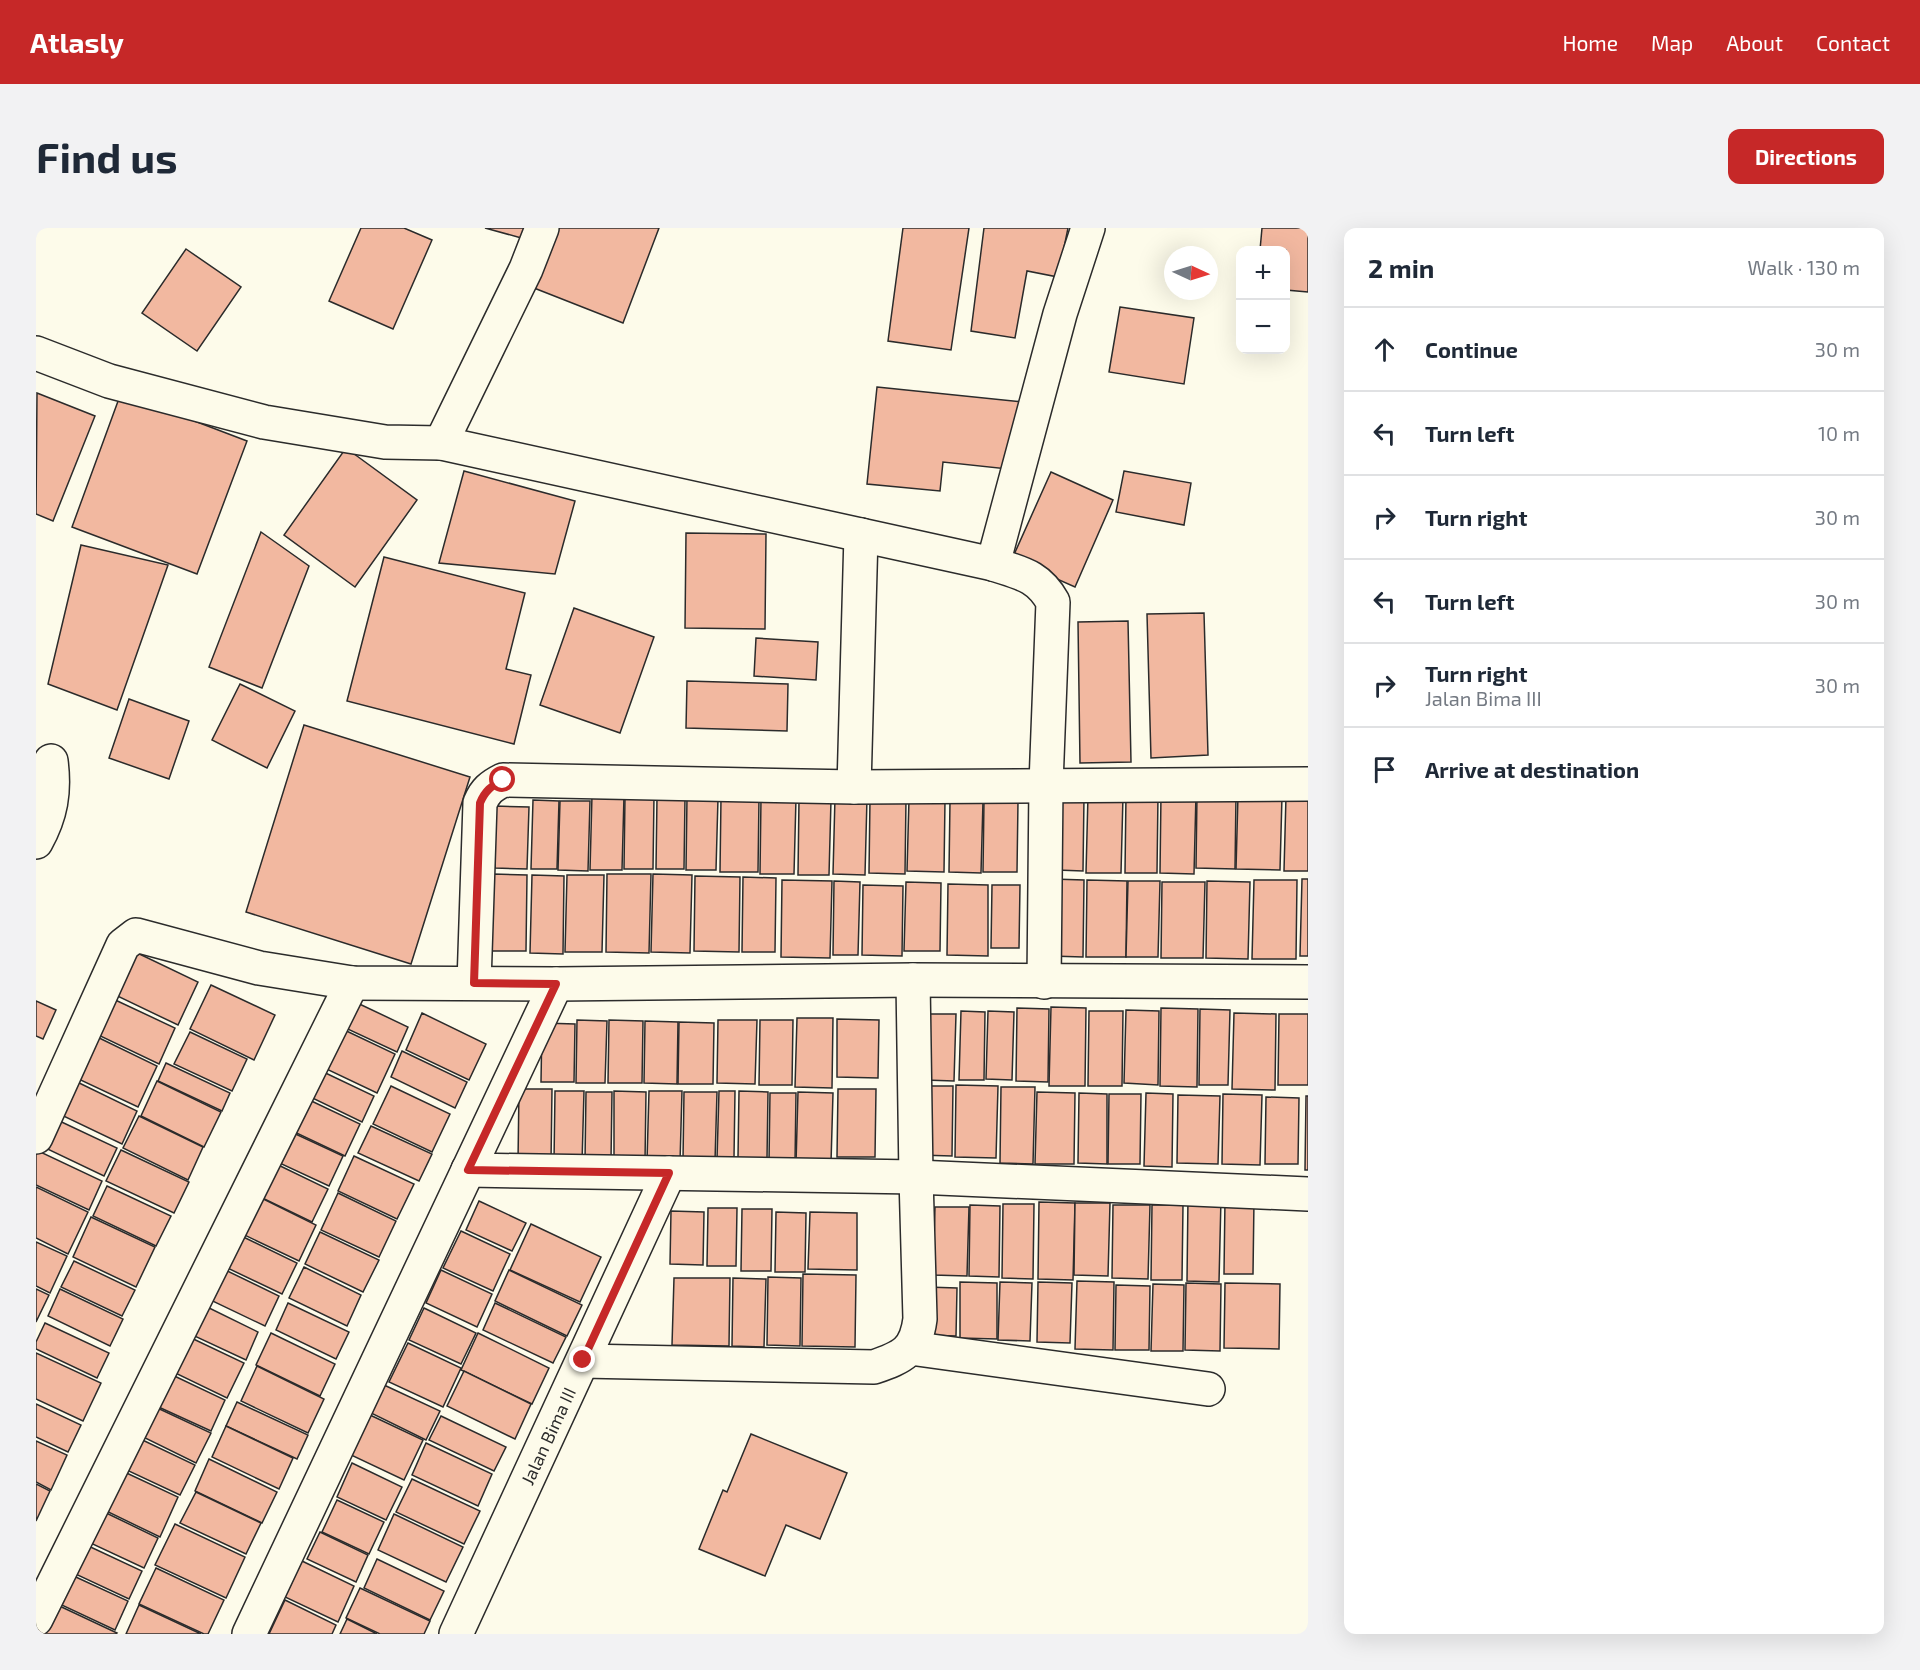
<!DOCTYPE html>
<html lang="en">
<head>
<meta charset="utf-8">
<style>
  :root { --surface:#fff; --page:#f2f2f3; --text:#1f2937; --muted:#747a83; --line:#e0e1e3; --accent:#c62828 }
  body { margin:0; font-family:"Exo 2",sans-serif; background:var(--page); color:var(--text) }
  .controls { position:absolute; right:18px; top:18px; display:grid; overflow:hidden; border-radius:12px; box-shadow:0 6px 24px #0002 }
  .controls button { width:54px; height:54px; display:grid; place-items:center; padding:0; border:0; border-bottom:2px solid var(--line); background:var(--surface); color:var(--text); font:30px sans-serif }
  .compass { position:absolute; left:1128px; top:18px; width:54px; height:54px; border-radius:50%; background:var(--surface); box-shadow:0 6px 24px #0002; rotate:94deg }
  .stop { position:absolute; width:18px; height:18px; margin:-14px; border:4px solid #c62828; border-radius:50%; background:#fff }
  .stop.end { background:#c62828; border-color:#fff; box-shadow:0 2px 6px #0008 }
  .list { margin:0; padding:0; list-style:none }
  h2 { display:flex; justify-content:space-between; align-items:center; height:78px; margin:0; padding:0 24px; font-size:26px }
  h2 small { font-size:20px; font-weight:400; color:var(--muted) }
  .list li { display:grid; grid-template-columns:39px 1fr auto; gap:18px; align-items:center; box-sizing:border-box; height:84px; padding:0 24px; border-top:2px solid var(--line) }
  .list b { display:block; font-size:22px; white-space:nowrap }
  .list p { margin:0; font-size:20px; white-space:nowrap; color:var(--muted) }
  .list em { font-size:20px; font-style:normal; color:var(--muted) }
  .icon { flex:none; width:33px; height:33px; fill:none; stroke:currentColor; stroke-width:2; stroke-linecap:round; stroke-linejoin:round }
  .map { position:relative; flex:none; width:1272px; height:1406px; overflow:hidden; border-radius:12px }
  header { display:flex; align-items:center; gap:36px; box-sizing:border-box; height:84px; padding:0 30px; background:var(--accent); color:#fff }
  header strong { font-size:28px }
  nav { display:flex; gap:33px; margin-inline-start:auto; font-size:21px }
  .intro { display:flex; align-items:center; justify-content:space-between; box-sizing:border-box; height:144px; padding:0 36px }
  h1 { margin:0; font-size:42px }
  .button { padding:15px 27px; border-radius:12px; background:var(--accent); color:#fff; font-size:21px; font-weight:700 }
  main { display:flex; gap:36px; padding:0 36px }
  aside { flex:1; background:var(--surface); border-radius:12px; box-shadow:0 6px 24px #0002 }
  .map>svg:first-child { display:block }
  .building { fill:#f2b8a0; stroke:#2b2b2b; stroke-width:1.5 }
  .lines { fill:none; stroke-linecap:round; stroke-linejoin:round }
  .minor-casing { stroke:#2b2b2b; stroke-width:36 }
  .minor { stroke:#fdfbea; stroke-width:33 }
  .route { stroke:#c62828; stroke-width:8 }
  .labels { text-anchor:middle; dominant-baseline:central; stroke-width:4.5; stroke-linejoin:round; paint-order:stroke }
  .street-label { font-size:18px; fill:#2b2b2b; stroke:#fdfbea }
</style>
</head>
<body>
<header>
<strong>Atlasly</strong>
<nav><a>Home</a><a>Map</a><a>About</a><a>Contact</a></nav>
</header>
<div class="intro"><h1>Find us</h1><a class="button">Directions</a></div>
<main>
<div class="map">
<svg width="1272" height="1406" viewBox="0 0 1272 1406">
  <rect width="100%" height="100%" fill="#fdfbea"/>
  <!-- building -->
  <g class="building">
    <polygon points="325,0 368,0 396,12 357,101 293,73"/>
    <polygon points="449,0 492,0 489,11"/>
    <polygon points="521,0 623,0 587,95 498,60"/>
    <polygon points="867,0 933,0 915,122 852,113"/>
    <polygon points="948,0 1032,0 1022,49 991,43 979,110 935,103"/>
    <polygon points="1226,0 1272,0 1272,64 1250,62 1250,22 1208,22 1208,20 1224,22"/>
    <polygon points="150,21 205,59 161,123 106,85"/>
    <polygon points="1084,79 1158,90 1148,156 1073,144"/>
    <polygon points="841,159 988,174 981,242 907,234 904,263 831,256"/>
    <polygon points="1,165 59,188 17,293 0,286"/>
    <polygon points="85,165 211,213 161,346 36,299"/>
    <polygon points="310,220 381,272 319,359 248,307"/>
    <polygon points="428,243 539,273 519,346 403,335"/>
    <polygon points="1088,243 1155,255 1148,297 1080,284"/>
    <polygon points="1015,244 1077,272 1039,359 976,331"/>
    <polygon points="225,304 273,338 226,460 173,439"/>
    <polygon points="650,305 730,306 729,401 649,400"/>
    <polygon points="45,317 132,337 81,482 12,456"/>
    <polygon points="348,329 489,365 470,441 495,447 478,516 311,473"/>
    <polygon points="538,380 618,409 584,505 504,477"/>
    <polygon points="1168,385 1172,527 1115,530 1111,386"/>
    <polygon points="1092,393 1095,534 1044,535 1042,394"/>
    <polygon points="720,410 782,414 780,452 718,448"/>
    <polygon points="651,453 752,456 751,503 650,500"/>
    <polygon points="204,456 259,483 231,540 176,512"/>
    <polygon points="93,471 153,493 133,551 73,530"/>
    <polygon points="268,497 434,549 375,736 210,684"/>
    <polygon points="1090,566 1122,567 1121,645 1089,645"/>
    <polygon points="1125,566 1160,566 1158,646 1124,645"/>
    <polygon points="1161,566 1200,567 1199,641 1160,640"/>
    <polygon points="556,567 588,568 586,642 554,642"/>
    <polygon points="1052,567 1087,568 1085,645 1050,645"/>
    <polygon points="1202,567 1246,568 1244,642 1200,641"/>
    <polygon points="589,568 618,568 617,641 588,641"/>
    <polygon points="1250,568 1272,569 1272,643 1248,643"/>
    <polygon points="621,569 649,570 648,641 620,641"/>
    <polygon points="651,569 682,570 680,642 650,642"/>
    <polygon points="799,569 831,570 829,647 797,646"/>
    <polygon points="1023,569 1048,569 1047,643 1021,642"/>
    <polygon points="685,570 723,570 722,644 684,644"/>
    <polygon points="725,570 760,570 758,646 724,646"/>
    <polygon points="763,571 795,572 793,647 762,647"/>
    <polygon points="834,571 870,571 869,646 833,645"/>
    <polygon points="873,571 909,572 908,644 871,643"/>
    <polygon points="497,572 523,573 521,641 495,641"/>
    <polygon points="948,572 982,573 981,644 947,644"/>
    <polygon points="524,573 554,573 552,643 522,642"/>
    <polygon points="914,573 947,573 945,645 913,644"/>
    <polygon points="459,578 493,579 491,641 459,640"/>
    <polygon points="457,646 491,647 490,723 455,723"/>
    <polygon points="571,646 615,646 613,725 570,724"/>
    <polygon points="617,646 656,647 654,725 615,724"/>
    <polygon points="496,647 528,648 527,726 494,725"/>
    <polygon points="531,647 568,647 566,724 529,724"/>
    <polygon points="659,648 704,649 703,724 658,723"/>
    <polygon points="707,649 740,650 739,724 706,724"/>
    <polygon points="1016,651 1048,652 1047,729 1015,728"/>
    <polygon points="1266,651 1272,651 1272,728 1264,728"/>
    <polygon points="746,652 796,653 794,730 745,729"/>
    <polygon points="1051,652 1091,653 1090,729 1050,729"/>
    <polygon points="1218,652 1261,652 1260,731 1216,731"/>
    <polygon points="798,653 824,654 822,727 797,727"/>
    <polygon points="1092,653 1124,653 1122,729 1090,729"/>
    <polygon points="1171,653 1214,654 1212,731 1170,730"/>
    <polygon points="870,654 905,655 904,723 868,723"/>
    <polygon points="1126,654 1169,654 1167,730 1125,730"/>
    <polygon points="912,656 952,657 952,728 911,727"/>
    <polygon points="827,657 867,658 866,728 826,727"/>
    <polygon points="956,657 984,657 983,720 955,720"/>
    <polygon points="93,721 162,754 142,797 73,764"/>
    <polygon points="175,757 239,787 218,832 154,801"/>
    <polygon points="75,770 139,800 123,836 58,805"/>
    <polygon points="315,772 372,799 361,824 303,797"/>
    <polygon points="0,773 20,782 7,811 0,808"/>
    <polygon points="1015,779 1050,780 1049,858 1013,858"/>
    <polygon points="981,780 1013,781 1012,854 980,853"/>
    <polygon points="1125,780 1162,781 1161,859 1124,858"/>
    <polygon points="1164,781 1194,782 1192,857 1163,857"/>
    <polygon points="1090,782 1123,783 1122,857 1088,855"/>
    <polygon points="925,783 949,784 948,852 923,852"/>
    <polygon points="952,783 978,784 976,852 950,851"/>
    <polygon points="1053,783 1087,783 1086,858 1052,858"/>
    <polygon points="386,785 450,816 433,852 370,822"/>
    <polygon points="1198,785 1240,786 1239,862 1196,861"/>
    <polygon points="890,786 920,786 918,853 889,852"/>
    <polygon points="1243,786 1272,786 1272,857 1242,857"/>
    <polygon points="761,790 797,790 796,860 759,859"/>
    <polygon points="801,791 843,792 842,850 801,849"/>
    <polygon points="541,792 571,793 569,855 540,855"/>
    <polygon points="573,792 607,793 606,855 572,855"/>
    <polygon points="682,792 721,792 719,856 681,855"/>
    <polygon points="724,792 757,792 756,857 723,857"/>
    <polygon points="609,793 642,794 641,856 608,855"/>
    <polygon points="643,794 678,795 677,856 642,856"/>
    <polygon points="506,795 539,796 538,854 505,854"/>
    <polygon points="300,798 359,826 341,865 282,837"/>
    <polygon points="154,804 211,831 196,863 138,836"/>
    <polygon points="55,806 121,838 102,879 36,848"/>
    <polygon points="366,823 431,854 419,880 355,849"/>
    <polygon points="130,835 194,865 186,883 122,853"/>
    <polygon points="279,840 338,868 326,894 266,865"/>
    <polygon points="35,851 101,883 86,916 19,884"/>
    <polygon points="121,853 185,884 168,919 105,888"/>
    <polygon points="920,857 962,858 960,930 919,929"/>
    <polygon points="355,858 414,886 396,924 337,896"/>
    <polygon points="885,858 917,858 916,928 883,927"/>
    <polygon points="965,859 999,859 997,936 964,935"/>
    <polygon points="483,861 516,861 515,935 482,934"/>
    <polygon points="802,861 840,861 839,929 801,929"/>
    <polygon points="519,863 548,863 546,935 518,934"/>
    <polygon points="578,863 610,864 609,934 578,934"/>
    <polygon points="613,863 646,863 644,934 611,933"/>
    <polygon points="683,863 699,863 698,930 681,931"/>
    <polygon points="703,863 732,864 731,931 702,930"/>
    <polygon points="550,864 576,864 575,933 549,933"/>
    <polygon points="648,864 681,864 679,933 647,932"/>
    <polygon points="762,864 797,865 795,935 760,935"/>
    <polygon points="1001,864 1039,865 1038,936 999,936"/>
    <polygon points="734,865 760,865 759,935 733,934"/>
    <polygon points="1043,865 1071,866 1071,936 1042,935"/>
    <polygon points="1110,865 1137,866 1136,939 1108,938"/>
    <polygon points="1073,866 1105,866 1104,936 1072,936"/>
    <polygon points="1187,866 1226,867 1224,937 1186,936"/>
    <polygon points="1142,867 1184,868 1182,936 1141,935"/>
    <polygon points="1270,868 1272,868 1272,942 1269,942"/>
    <polygon points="267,869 324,896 309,928 252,901"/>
    <polygon points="1230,869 1263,870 1262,936 1229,936"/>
    <polygon points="103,888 167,919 152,952 87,920"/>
    <polygon points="15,889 81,920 68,948 3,917"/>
    <polygon points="335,898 396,926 383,953 322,925"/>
    <polygon points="251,902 307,928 293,958 237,932"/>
    <polygon points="0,922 66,953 53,982 0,957"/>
    <polygon points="85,922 153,954 138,985 70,953"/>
    <polygon points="318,928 378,956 361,991 302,963"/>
    <polygon points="234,933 292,961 276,994 218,966"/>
    <polygon points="71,958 135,988 120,1018 57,988"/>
    <polygon points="0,959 52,984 32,1026 0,1010"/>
    <polygon points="302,965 360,993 343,1029 285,1002"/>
    <polygon points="217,966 280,997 263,1033 200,1003"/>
    <polygon points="1152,969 1185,970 1183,1054 1151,1053"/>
    <polygon points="1189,971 1218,972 1217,1046 1188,1046"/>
    <polygon points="443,973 490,995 476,1023 430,1002"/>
    <polygon points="1003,974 1039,975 1037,1052 1002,1051"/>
    <polygon points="1039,975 1074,975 1072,1048 1038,1047"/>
    <polygon points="967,976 998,976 997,1051 966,1050"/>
    <polygon points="934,977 964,978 963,1049 933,1048"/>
    <polygon points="1077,977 1114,977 1112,1051 1076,1050"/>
    <polygon points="1116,977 1147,977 1146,1052 1115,1052"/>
    <polygon points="899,979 933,979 931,1048 897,1047"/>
    <polygon points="672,980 701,980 700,1038 671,1038"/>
    <polygon points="706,981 736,981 735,1043 705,1043"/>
    <polygon points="635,983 668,984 667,1037 634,1036"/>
    <polygon points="740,984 770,985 769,1044 739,1044"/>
    <polygon points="774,984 821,985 821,1042 772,1041"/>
    <polygon points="55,989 119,1019 100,1059 37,1029"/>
    <polygon points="495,996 565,1029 544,1074 474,1042"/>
    <polygon points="195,1003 261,1035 246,1066 181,1035"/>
    <polygon points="425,1003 474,1026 457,1063 407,1040"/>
    <polygon points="284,1004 343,1032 327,1064 269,1036"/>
    <polygon points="0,1014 31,1028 14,1065 0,1058"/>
    <polygon points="38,1033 99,1062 86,1088 25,1059"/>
    <polygon points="179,1037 243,1068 229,1098 166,1068"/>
    <polygon points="268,1039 325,1067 311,1098 253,1070"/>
    <polygon points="405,1042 456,1066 441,1099 390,1075"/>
    <polygon points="473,1042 546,1077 531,1108 459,1073"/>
    <polygon points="767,1046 820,1047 819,1119 766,1118"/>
    <polygon points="732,1049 765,1050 764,1118 731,1117"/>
    <polygon points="638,1050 694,1050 693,1118 636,1117"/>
    <polygon points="697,1050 730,1051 728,1119 696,1118"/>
    <polygon points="1041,1053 1078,1054 1077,1122 1039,1121"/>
    <polygon points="924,1054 961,1055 961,1111 924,1110"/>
    <polygon points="964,1054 996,1055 994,1113 962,1112"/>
    <polygon points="1002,1054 1036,1055 1034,1115 1001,1114"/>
    <polygon points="1150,1055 1185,1056 1184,1123 1149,1122"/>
    <polygon points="1189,1055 1244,1056 1243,1121 1188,1120"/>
    <polygon points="1117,1056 1148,1057 1147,1123 1115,1123"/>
    <polygon points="1080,1057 1114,1058 1113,1122 1079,1122"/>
    <polygon points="890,1059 921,1060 920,1108 889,1107"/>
    <polygon points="0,1061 13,1067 0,1094"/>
    <polygon points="24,1061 87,1091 74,1118 12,1088"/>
    <polygon points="252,1075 313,1104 300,1131 240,1102"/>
    <polygon points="459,1075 530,1109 517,1135 447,1102"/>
    <polygon points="165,1076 222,1104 210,1132 152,1105"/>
    <polygon points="388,1080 440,1105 425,1136 373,1112"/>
    <polygon points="9,1095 73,1125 61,1150 0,1121 0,1114"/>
    <polygon points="235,1105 299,1136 284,1168 220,1137"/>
    <polygon points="442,1105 513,1140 496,1176 425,1142"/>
    <polygon points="149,1107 208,1135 191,1170 133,1142"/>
    <polygon points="372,1115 425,1140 407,1179 353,1154"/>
    <polygon points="0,1125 65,1155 47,1193 0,1171"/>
    <polygon points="221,1138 288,1171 272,1205 205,1173"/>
    <polygon points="428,1143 495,1176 479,1211 411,1178"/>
    <polygon points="130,1144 189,1172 175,1203 116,1176"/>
    <polygon points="348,1157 404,1183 390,1212 335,1185"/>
    <polygon points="201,1174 272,1207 261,1231 190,1198"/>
    <polygon points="0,1176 45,1197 32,1224 0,1209"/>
    <polygon points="115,1177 175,1205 160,1235 101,1206"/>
    <polygon points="334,1187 387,1212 368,1252 315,1227"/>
    <polygon points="405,1188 470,1219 458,1243 393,1212"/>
    <polygon points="190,1198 257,1230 243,1261 176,1229"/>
    <polygon points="715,1206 811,1245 784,1311 750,1297 729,1348 663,1321 687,1262 691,1264"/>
    <polygon points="96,1207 159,1237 144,1267 82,1238"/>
    <polygon points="0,1213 31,1227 15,1262 0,1254"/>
    <polygon points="390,1215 456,1246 442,1278 376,1247"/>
    <polygon points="173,1231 241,1264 226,1295 159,1263"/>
    <polygon points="316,1235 366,1259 350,1292 301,1269"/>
    <polygon points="82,1241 142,1269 124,1309 64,1280"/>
    <polygon points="376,1251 444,1283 428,1316 360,1284"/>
    <polygon points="0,1256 14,1263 0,1293"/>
    <polygon points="160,1264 225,1295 210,1326 144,1295"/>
    <polygon points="301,1272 348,1294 333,1326 286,1304"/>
    <polygon points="62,1281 122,1310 108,1340 48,1312"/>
    <polygon points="358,1286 427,1319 410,1354 342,1322"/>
    <polygon points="139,1296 209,1329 190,1370 119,1337"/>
    <polygon points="284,1304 332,1327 320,1354 271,1331"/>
    <polygon points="46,1315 106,1343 93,1371 33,1343"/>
    <polygon points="341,1331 408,1363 394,1392 328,1360"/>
    <polygon points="266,1333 318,1358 302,1394 249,1369"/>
    <polygon points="120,1340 188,1372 172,1406 168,1406 103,1376"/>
    <polygon points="29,1344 92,1373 79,1402 15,1372"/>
    <polygon points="324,1360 394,1393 388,1406 344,1406 310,1390"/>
    <polygon points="249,1372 300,1397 296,1406 233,1406"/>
    <polygon points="15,1374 81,1405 80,1406 0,1406"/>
    <polygon points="103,1377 165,1406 90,1406"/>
    <polygon points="311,1391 341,1406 304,1406"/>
  </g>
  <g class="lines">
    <!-- minor casing -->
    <g class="minor-casing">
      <g id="minor">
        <path d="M0 125 73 153 228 194 349 214 405 215 957 336C984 345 1002 347 1017 374L1010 556 1008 754"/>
        <polyline points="405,215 490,41 506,0"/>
        <polyline points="957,336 1024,86 1052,0"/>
        <polyline points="818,559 825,307"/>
        <path d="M0 614C15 587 19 564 15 533"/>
        <path d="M438 755 444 575C449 563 455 558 467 552L818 559 1272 556"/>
        <polyline points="0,909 87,717 100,707 223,740 316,755 520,756 877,752 1272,754"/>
        <polyline points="432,942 880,949 1272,966"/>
        <polyline points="874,1120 1172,1161"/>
        <path d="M547 1133 838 1139C867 1129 880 1123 884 1091L880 949 877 752"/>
        <polyline points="0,1391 316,755"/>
        <polyline points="213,1406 520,756"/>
        <polyline points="420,1406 633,945"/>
      </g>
    </g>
    <!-- minor -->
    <use href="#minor" class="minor"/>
  </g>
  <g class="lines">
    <!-- route -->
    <path class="route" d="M467 552C455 558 449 563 444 575L438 755 520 756 432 942 633 945 547 1132"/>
  </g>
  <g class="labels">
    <!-- street labels -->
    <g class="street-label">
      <text transform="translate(512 1208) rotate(-65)">Jalan Bima III</text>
    </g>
  </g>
</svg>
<div class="controls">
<button>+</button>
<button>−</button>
</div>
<svg class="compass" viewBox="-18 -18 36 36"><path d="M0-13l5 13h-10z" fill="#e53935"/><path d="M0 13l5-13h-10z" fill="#747a83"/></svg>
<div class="stop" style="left:467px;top:552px"></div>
<div class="stop end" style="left:547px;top:1132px"></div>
</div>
<aside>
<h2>2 min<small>Walk · 130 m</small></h2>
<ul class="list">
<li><svg class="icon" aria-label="ahead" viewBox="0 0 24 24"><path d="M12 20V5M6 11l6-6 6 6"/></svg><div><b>Continue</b></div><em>30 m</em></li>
<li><svg class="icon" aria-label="left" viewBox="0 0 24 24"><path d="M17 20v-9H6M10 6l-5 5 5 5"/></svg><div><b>Turn left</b></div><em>10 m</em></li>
<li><svg class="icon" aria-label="right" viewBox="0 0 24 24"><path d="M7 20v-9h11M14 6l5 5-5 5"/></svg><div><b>Turn right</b></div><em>30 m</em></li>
<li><svg class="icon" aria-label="left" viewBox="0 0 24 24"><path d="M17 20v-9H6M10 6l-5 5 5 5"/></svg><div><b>Turn left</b></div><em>30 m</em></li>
<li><svg class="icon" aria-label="right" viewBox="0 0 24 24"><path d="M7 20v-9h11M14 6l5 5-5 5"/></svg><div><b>Turn right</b><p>Jalan Bima III</p></div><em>30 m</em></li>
<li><svg class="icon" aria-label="arrive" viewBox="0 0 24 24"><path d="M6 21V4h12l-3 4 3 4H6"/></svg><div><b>Arrive at destination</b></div></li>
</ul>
</aside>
</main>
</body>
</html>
